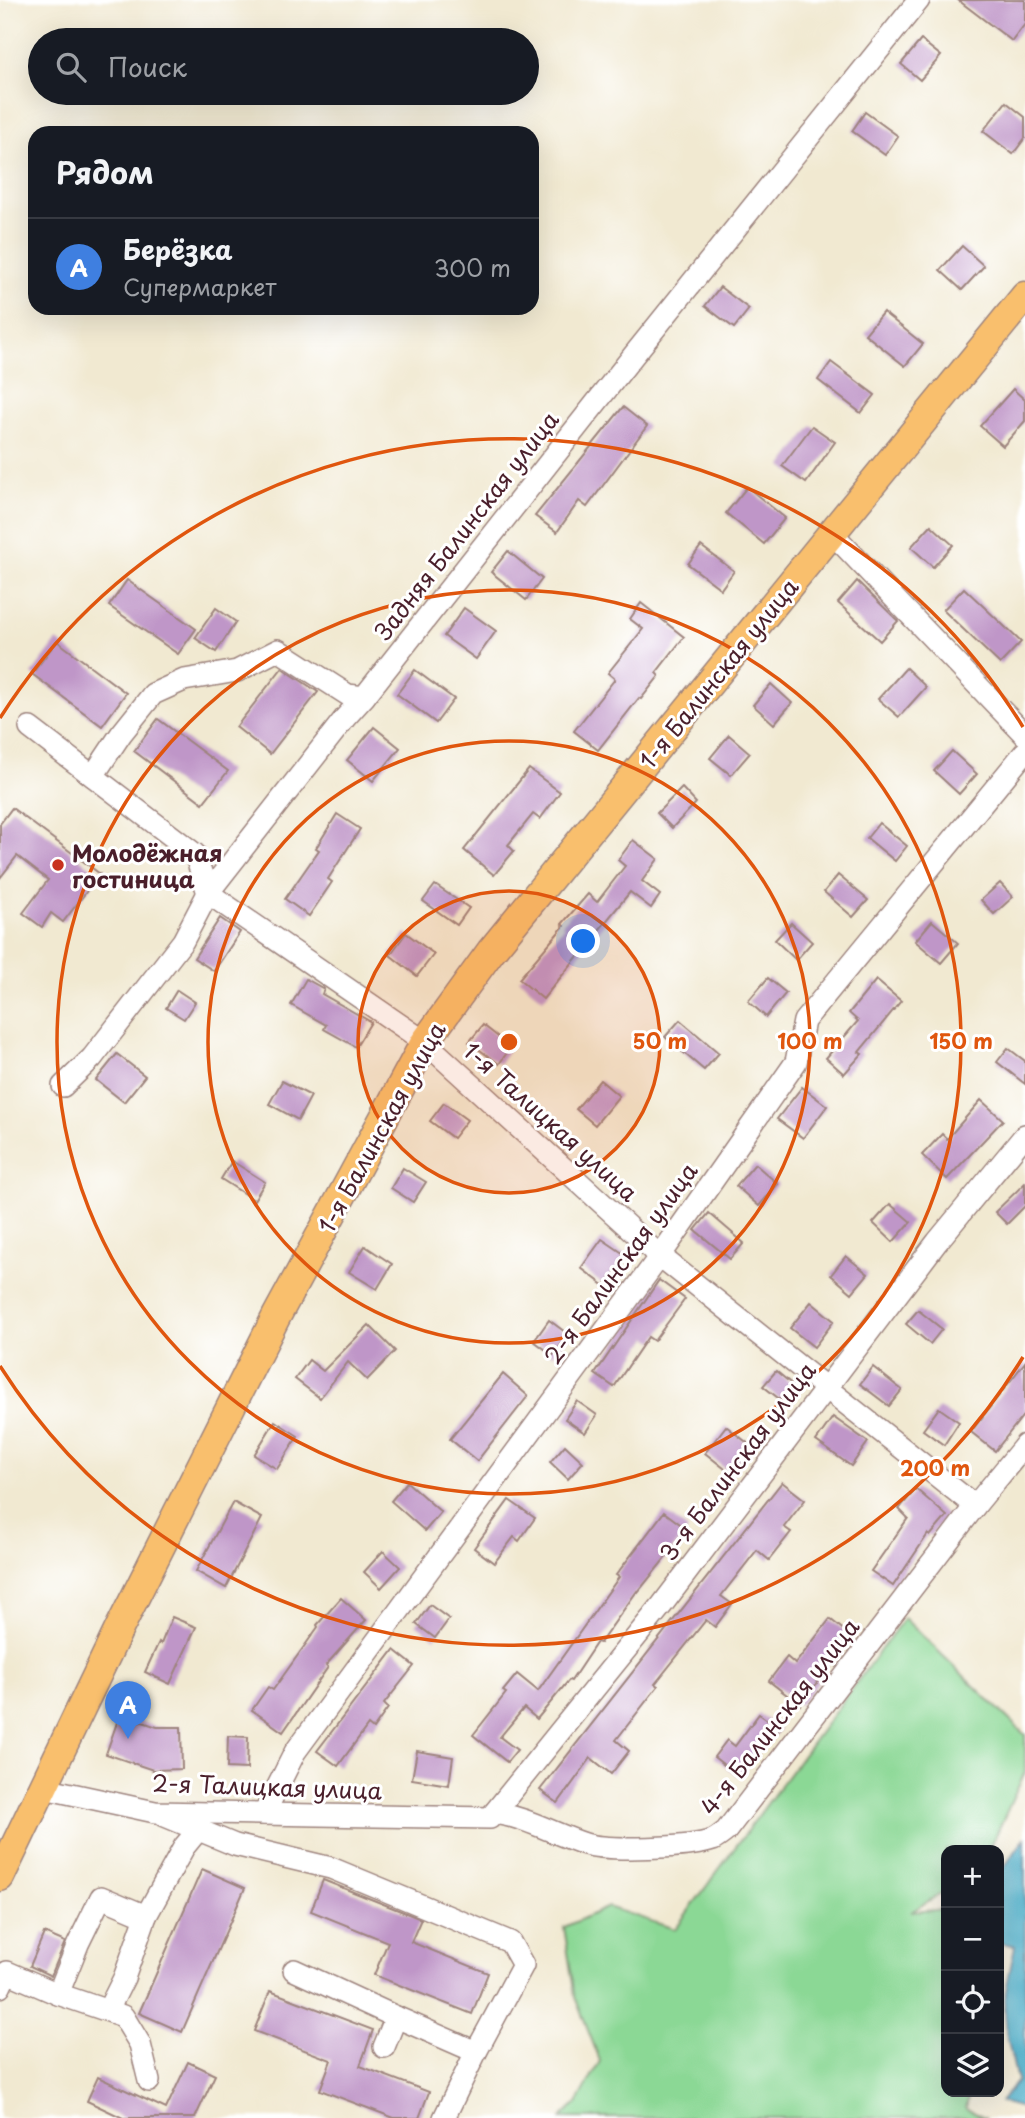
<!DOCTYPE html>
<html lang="ru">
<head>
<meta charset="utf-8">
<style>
  :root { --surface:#171b24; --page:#20242c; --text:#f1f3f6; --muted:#9ea1a6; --line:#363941; --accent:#c8321e }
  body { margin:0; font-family:"Playpen Sans",sans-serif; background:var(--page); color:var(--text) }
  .controls { position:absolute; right:21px; bottom:21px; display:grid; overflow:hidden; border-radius:14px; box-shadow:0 7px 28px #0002 }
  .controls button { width:63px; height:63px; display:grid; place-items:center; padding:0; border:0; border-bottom:2px solid var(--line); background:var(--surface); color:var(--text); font:35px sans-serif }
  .you { position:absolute; left:584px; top:942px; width:24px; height:24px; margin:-18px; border:5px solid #fff; border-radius:50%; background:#1a73e8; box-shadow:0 0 0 10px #1a73e833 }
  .badge { display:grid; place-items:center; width:46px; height:46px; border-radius:50%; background:var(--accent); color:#fff; font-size:23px; font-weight:700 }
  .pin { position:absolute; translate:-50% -58px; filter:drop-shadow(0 2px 4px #0008) }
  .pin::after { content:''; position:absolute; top:37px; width:24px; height:21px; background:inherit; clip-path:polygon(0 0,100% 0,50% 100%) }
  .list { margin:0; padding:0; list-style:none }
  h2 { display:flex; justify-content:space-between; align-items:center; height:91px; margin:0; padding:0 28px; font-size:30px }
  h2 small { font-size:23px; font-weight:400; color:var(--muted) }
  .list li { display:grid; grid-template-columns:46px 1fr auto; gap:21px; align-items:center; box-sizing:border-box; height:98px; padding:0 28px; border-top:2px solid var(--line) }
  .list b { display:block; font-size:26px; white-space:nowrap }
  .list p { margin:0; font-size:23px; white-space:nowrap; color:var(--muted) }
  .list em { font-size:23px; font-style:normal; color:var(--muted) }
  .icon { flex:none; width:38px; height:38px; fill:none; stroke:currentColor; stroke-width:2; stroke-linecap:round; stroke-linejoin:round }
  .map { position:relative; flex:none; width:1025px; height:2118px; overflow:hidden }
  .search { position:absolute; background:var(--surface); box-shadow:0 7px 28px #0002; left:28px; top:28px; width:511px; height:77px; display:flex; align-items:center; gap:18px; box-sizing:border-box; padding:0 24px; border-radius:38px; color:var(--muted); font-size:26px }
  .panel { position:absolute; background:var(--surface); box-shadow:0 7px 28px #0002; left:28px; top:126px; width:511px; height:189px; border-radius:21px }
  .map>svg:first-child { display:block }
  .green { fill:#8bd895; stroke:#6a7c60; stroke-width:2 }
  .water { fill:#47acc7; stroke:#486679; stroke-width:2 }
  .building { fill:#bf96c8 }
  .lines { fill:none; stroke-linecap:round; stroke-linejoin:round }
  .minor-casing { stroke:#9e847e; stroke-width:24 }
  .major-casing { stroke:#9e847e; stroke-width:31 }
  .minor { stroke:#fff; stroke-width:21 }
  .major { stroke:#f9bf6d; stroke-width:28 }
  .ring { fill:none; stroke:#e0560e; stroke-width:3.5 }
  .poi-dot { fill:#c8321e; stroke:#fff; stroke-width:2.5 }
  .labels { text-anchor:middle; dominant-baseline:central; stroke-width:6; stroke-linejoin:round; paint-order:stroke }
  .street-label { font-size:23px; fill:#4a1f2b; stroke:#fff }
  .poi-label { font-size:23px; font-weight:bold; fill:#4a1f2b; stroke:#fff; text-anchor:start }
  .centre { fill:#e0560e; stroke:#fff; stroke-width:3.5 }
  .ring-label { font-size:21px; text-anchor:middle; font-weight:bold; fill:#e0560e; stroke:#fff; stroke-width:6; stroke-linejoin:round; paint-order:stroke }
</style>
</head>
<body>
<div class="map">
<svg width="1025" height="2118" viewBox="0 0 1025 2118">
  <rect width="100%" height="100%" fill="#fff"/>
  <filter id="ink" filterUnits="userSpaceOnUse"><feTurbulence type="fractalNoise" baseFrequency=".0143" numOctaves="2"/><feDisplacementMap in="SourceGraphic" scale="14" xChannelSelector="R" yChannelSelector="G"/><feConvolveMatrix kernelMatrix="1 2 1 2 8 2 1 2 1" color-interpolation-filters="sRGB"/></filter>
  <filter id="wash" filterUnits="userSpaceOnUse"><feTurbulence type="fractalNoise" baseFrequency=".00686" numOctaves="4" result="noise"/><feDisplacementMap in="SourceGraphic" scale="28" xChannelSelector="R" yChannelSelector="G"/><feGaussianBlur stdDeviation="1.57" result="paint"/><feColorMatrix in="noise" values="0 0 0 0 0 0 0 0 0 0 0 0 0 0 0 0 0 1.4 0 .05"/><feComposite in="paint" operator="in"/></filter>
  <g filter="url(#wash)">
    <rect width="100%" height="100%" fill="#f1e9d1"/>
    <!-- green -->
    <polygon class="green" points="904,1618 1025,1735 1025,1772 989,1850 946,1850 946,1890 911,1912 946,1909 946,2092 969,2092 966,2109 986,2118 561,2118 578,2102 600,2061 575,1997 564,1927 608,1907 675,1929"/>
    <!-- water -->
    <polygon class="water" points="1025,1838 1025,2109 1000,2102 1017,2081 1007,2036 1004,2000 1015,1945 999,1943 999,1874"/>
    <g id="blocks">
      <!-- building -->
      <g class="building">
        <polygon points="958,0 1025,0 1025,24 1012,41"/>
        <polygon points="921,40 941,56 920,80 901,64"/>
        <polygon points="1006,102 1025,117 1025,138 1013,154 983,131"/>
        <polygon points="865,112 898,136 885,155 852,131"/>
        <polygon points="962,246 984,266 962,290 940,270"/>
        <polygon points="720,287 749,309 734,328 705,306"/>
        <polygon points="883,312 923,344 905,366 865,334"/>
        <polygon points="831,362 875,395 861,413 818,380"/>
        <polygon points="1013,389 1025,400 1025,421 1003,446 980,426"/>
        <polygon points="623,407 647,426 587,507 579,501 557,532 535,516"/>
        <polygon points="812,426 835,442 806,483 782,466"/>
        <polygon points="747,487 785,518 764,544 726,513"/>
        <polygon points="931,525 953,545 933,567 911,547"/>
        <polygon points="701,546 734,571 721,589 688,564"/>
        <polygon points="508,551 542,579 526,600 491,572"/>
        <polygon points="127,580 196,629 178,654 109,606"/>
        <polygon points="857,581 898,621 880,641 838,603"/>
        <polygon points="964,588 1021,642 1000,664 943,610"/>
        <polygon points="641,603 684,637 656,673 659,676 641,699 639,698 598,750 574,731 615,679 608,673 643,629 630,619"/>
        <polygon points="216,608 236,622 216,652 195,638"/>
        <polygon points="464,608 496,631 476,659 444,636"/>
        <polygon points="57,641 126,693 102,726 32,674"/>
        <polygon points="282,668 318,692 270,754 236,727"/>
        <polygon points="906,668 926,687 899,717 878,699"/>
        <polygon points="415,670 454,699 436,723 397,694"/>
        <polygon points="771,684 792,703 774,724 753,705"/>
        <polygon points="158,719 228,771 203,803 134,751"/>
        <polygon points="374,727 400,748 373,781 347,760"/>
        <polygon points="729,735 750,753 731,775 710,758"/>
        <polygon points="952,751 977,774 959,794 934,771"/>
        <polygon points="529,769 560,792 540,819 533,814 508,845 514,851 494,875 464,850"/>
        <polygon points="682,788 696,803 672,828 657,813"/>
        <polygon points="12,808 100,874 63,922 51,913 42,927 23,913 48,880 17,856 0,878 0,824"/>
        <polygon points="337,814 360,829 328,879 332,882 309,916 285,899 319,850 316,848"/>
        <polygon points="879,823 907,846 895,861 867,838"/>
        <polygon points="633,840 658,859 642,881 660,895 651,908 630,892 543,999 519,979 564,926 562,924 588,894 597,902 625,866 618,860"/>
        <polygon points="838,875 868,900 853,917 824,892"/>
        <polygon points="1000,883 1013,897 994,914 981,900"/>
        <polygon points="435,885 469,908 457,925 423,901"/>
        <polygon points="220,918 240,932 214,971 194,958"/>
        <polygon points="932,921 958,943 941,963 915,941"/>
        <polygon points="791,923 812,942 796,960 775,940"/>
        <polygon points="406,933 434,954 417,976 390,955"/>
        <polygon points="768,978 786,993 766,1017 748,1001"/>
        <polygon points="306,979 324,989 322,994 371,1022 356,1047 324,1029 326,1025 291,1005"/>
        <polygon points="876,980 901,1001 859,1052 862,1054 844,1074 826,1058 858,1021 849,1013"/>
        <polygon points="177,990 195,1002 184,1019 166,1008"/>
        <polygon points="680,1020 719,1053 704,1070 665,1037"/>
        <polygon points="483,1025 511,1047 499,1064 469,1042"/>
        <polygon points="1008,1048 1025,1061 1025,1084 997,1062"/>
        <polygon points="117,1054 145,1076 124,1102 96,1080"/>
        <polygon points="600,1080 619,1096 595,1125 576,1109"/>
        <polygon points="282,1081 311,1096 298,1120 269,1104"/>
        <polygon points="802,1087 827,1106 803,1138 777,1119"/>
        <polygon points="981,1100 1003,1120 947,1179 922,1155 942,1134 947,1139"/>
        <polygon points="444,1103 467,1120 453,1138 430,1121"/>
        <polygon points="232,1161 265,1182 254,1200 221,1179"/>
        <polygon points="755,1164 778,1184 759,1206 736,1186"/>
        <polygon points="403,1168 426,1182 413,1202 391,1188"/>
        <polygon points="1025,1183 1025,1206 1007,1224 995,1212"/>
        <polygon points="890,1204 911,1222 893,1242 873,1223"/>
        <polygon points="709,1213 744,1243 730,1259 695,1230"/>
        <polygon points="602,1239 627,1256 605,1286 581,1268"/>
        <polygon points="365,1246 392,1264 377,1289 349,1272"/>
        <polygon points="846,1256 868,1274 852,1293 831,1275"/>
        <polygon points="659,1280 685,1299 654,1341 648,1337 614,1387 595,1374"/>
        <polygon points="811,1302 834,1321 814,1347 790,1328"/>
        <polygon points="918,1310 942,1329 930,1344 906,1324"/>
        <polygon points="549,1320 569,1335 553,1355 534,1341"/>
        <polygon points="369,1325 395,1351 367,1380 348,1362 320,1398 295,1379 309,1360 323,1371"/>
        <polygon points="1025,1362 1025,1413 995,1451 971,1432"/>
        <polygon points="873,1367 902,1390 889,1406 860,1384"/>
        <polygon points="776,1371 794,1386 782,1401 763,1386"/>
        <polygon points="503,1374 528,1396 477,1461 450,1439"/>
        <polygon points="577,1401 597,1415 585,1433 565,1419"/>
        <polygon points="939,1408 959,1422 944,1445 923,1430"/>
        <polygon points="833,1417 868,1442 851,1466 816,1441"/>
        <polygon points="275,1421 298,1436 277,1469 254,1455"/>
        <polygon points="726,1426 750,1445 729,1472 705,1453"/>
        <polygon points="565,1445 583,1462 568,1479 550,1462"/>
        <polygon points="407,1482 441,1512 425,1531 391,1501"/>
        <polygon points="782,1482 805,1500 784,1527 791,1532 769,1560 757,1550 721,1596 732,1604 715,1627 706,1620 655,1684 658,1686 616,1740 629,1751 611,1774 591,1758 558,1803 540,1790"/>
        <polygon points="916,1489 947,1516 930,1536 928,1534 893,1586 871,1571 908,1518 899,1509"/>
        <polygon points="509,1500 535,1518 519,1541 514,1537 494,1563 474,1548"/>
        <polygon points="233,1502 262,1518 226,1588 196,1571"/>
        <polygon points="664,1512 688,1530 638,1592 637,1591 600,1643 597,1642 571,1681 569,1680 537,1719 524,1708 500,1737 517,1750 507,1762 473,1735 506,1693 503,1691 517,1674 538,1691 619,1577 616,1575"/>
        <polygon points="383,1551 400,1567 381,1588 364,1572"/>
        <polygon points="341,1598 366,1620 326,1665 328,1667 283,1732 252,1710 268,1687 273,1690 318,1627 317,1625"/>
        <polygon points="430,1605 449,1619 435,1638 416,1624"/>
        <polygon points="172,1617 196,1627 170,1684 145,1672 159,1642 161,1644"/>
        <polygon points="830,1619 850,1635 816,1680 818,1682 800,1705 769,1681 787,1657 795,1664"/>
        <polygon points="394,1650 414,1666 384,1704 388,1708 373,1729 368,1725 338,1766 317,1751"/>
        <polygon points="120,1714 157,1727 181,1727 182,1769 153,1770 106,1754"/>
        <polygon points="759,1714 780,1729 738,1776 714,1757 727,1740 735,1746"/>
        <polygon points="228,1736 248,1737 247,1769 227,1768"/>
        <polygon points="417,1751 453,1757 449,1785 412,1779"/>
        <polygon points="202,1869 245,1888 182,2032 139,2013"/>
        <polygon points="323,1880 421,1919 411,1942 488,1973 472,2014 374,1975 388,1942 311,1911"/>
        <polygon points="44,1933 65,1942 51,1976 30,1966"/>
        <polygon points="270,1991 373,2030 360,2066 429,2092 419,2118 394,2118 320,2090 331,2060 254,2031"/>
        <polygon points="188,2062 215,2075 195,2118 123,2118 87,2101 98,2077 166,2109"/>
      </g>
    </g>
  </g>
  <g filter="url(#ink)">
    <use href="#blocks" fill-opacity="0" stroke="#9e847e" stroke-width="2"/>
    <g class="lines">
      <!-- minor casing -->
      <g class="minor-casing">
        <g id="minor">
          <polyline points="832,533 1025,735"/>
          <polyline points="30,728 195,854 208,893 425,1042 660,1256 975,1506"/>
          <polyline points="93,776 121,734 153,694 184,680 237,671 278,650 348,695 364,697"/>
          <polyline points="63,1086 92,1058 183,941 208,893 345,718 364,697 633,356 919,0"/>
          <polyline points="44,1788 155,1812 490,1818 662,1605 937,1242 1025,1135"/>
          <path d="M494 1813C526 1817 554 1834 585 1844 607 1851 691 1848 713 1840 717 1838 722 1834 726 1831L975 1506 1025 1445"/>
          <polyline points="264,1814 295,1752 660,1256 796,1062 804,1021 1025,752"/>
          <polyline points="165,1816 235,1845 331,1868 510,1942 523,1965 476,2052 396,2017 384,2047"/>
          <polyline points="294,1970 396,2017"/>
          <polyline points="0,1987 7,1972 58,1994 78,1944 101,1897 146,1916"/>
          <polyline points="58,1994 123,2016 140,2044 149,2081"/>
          <polyline points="108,2010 124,1978 146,1916 184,1847 198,1830"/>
          <polyline points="444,2118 476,2052"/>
        </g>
      </g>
      <!-- major casing -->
      <g class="major-casing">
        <polyline id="major" points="0,1877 120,1627 276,1317 425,1042 491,951 1025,296"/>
      </g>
      <!-- minor -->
      <use href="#minor" class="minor"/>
      <!-- major -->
      <use href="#major" class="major"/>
    </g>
  </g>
  <!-- distance rings -->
  <circle cx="509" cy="1042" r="151" fill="#e0560e" fill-opacity=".12"/>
  <g class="ring">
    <circle cx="509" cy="1042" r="151"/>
    <circle cx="509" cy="1042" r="301"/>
    <circle cx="509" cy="1042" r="452"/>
    <path d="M1023 1357A603 603 0 0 1 0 1366M0 718A603 603 0 0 1 1023 727"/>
  </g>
  <!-- markers -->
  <circle class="poi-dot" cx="58" cy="865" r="7"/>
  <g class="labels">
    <!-- street labels -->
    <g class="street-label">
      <text transform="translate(466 525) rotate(-52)">Задняя Балинская улица</text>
      <text transform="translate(718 673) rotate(-51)">1-я Балинская улица</text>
      <text transform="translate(551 1121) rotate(42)">1-я Талицкая улица</text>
      <text transform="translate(381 1127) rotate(-61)">1-я Балинская улица</text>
      <text transform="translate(620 1263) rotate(-54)">2-я Балинская улица</text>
      <text transform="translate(737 1461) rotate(-53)">3-я Балинская улица</text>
      <text transform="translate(779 1716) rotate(-52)">4-я Балинская улица</text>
      <text transform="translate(267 1786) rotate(2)">2-я Талицкая улица</text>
    </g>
    <!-- poi labels -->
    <g class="poi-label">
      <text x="72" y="852">Молодёжная<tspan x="72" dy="26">гостиница</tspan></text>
    </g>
  </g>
  <circle cx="509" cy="1042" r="10" class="centre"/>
  <g class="ring-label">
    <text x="660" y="1049">50 m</text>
    <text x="810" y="1049">100 m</text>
    <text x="961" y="1049">150 m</text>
    <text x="935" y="1476">200 m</text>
  </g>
</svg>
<div class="controls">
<button>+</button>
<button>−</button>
<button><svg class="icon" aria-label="locate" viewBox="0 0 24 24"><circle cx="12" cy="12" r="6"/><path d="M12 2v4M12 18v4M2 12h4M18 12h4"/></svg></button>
<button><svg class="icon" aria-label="layers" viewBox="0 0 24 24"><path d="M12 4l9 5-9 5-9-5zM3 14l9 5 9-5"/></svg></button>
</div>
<div class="you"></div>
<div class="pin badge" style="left:128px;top:1739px;background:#3f7fe0">A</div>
<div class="search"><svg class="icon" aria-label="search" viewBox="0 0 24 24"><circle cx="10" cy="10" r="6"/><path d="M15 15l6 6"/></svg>Поиск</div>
<section class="panel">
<h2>Рядом<small></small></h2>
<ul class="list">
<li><span class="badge" style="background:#3f7fe0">A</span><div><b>Берёзка</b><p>Супермаркет</p></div><em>300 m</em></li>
</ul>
</section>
</div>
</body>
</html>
